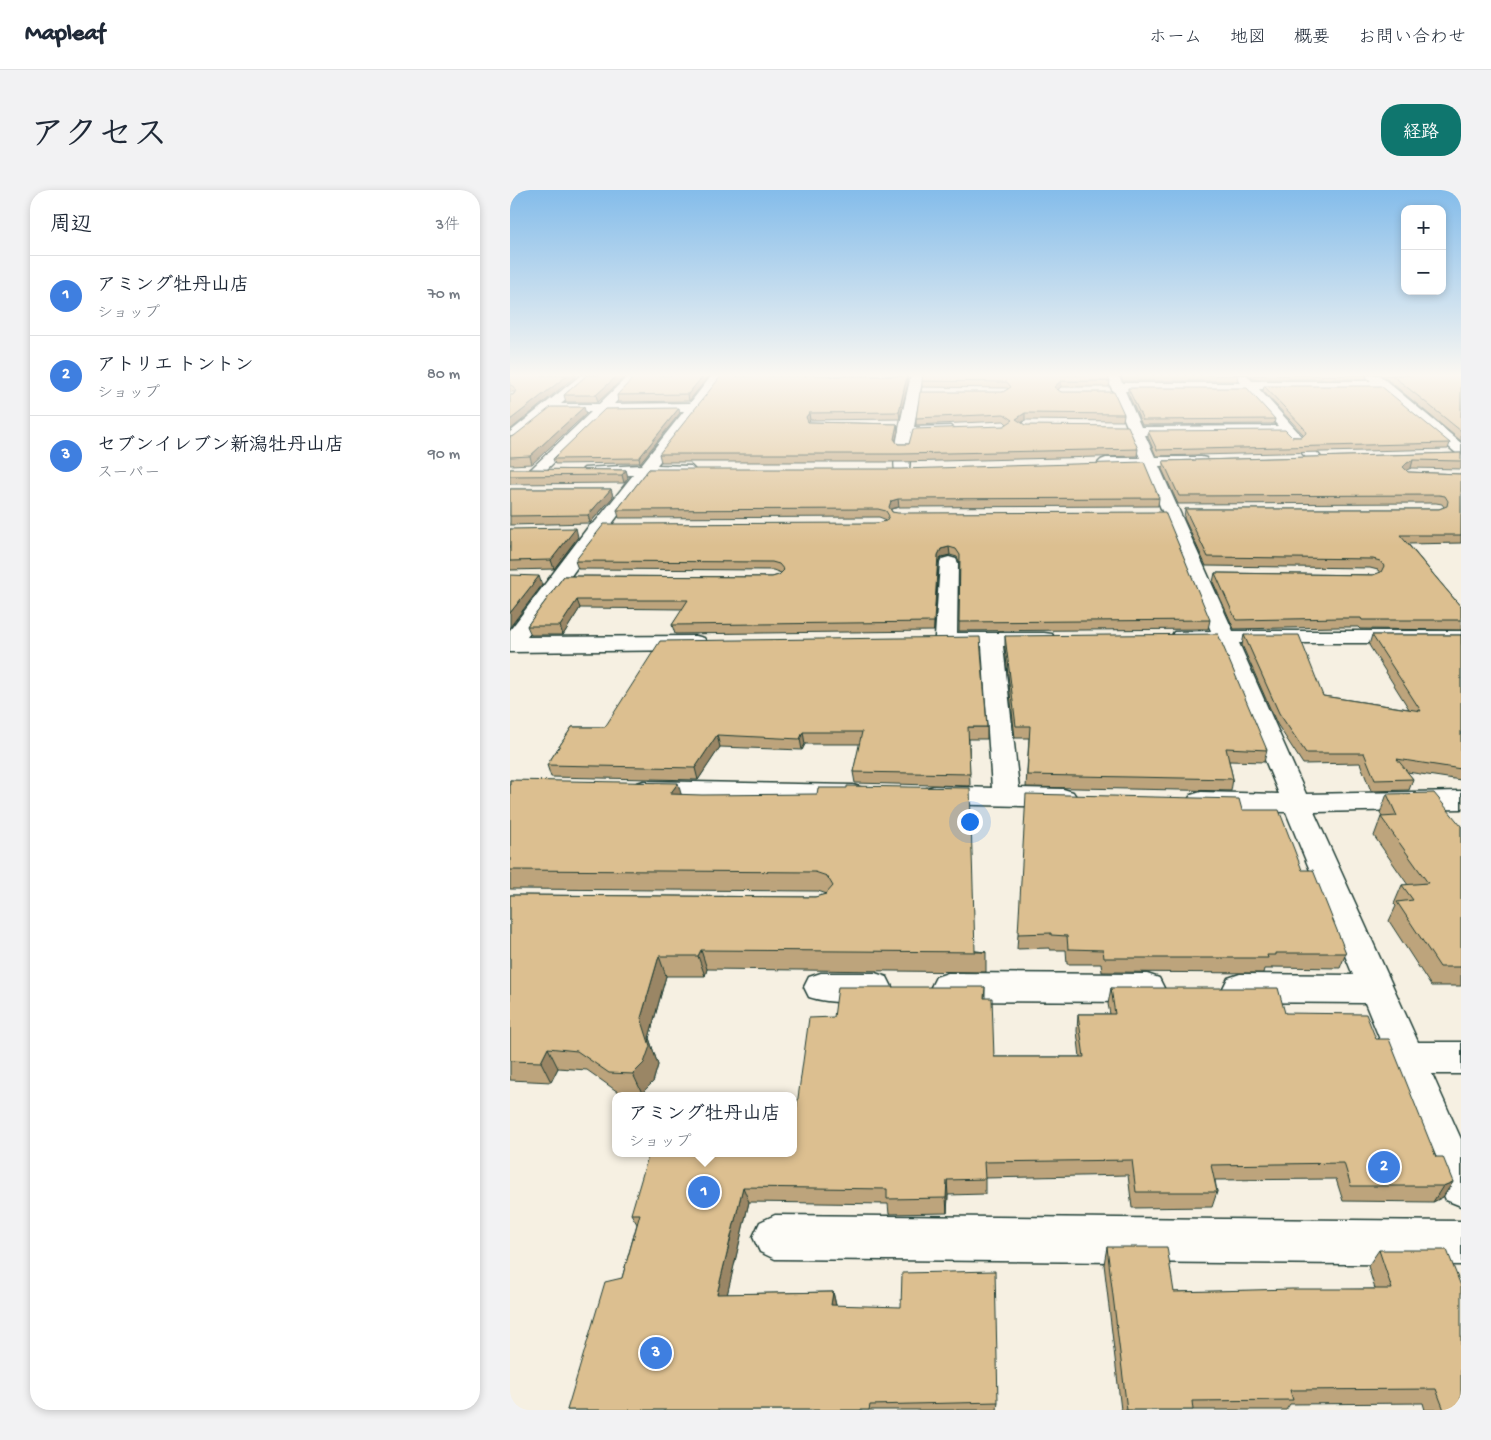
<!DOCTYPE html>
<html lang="ja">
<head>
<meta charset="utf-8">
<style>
  :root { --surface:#fff; --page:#f2f2f3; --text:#1f2937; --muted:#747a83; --line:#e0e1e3; --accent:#0f766e }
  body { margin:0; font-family:"Gochi Hand","Klee One",sans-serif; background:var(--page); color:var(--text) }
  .controls { position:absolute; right:15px; top:15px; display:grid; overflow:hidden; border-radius:10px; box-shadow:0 2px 8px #0003 }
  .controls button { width:45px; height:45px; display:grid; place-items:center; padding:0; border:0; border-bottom:1px solid var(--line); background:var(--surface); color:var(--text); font:25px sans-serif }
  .you { position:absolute; left:459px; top:631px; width:18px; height:18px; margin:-12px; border:4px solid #fff; border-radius:50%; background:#1a73e8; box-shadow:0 0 0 8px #1a73e833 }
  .badge { display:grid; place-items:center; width:32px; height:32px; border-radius:50%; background:var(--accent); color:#fff; font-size:16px; font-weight:700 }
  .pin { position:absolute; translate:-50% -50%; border:2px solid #fff; box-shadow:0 1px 5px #0006 }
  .popup { position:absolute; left:102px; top:902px; width:185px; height:65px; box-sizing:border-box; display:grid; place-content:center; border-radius:10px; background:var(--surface); filter:drop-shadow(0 1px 4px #0005); font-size:16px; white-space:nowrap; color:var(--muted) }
  .popup b { font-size:19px; color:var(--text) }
  .popup::after { content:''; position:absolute; left:50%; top:100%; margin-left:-10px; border:10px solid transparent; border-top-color:var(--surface) }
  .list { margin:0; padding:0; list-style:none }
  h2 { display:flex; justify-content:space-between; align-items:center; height:65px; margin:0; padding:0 20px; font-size:21px }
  h2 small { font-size:16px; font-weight:400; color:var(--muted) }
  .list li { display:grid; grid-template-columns:32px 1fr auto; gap:15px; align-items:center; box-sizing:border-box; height:80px; padding:0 20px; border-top:1px solid var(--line) }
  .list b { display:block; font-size:19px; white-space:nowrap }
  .list p { margin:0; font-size:16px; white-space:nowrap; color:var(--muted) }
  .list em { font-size:16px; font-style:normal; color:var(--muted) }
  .map { position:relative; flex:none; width:951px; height:1220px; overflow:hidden; border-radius:20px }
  header { display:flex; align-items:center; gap:30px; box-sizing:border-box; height:70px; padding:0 25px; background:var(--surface); border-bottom:1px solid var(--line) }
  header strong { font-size:24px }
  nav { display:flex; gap:28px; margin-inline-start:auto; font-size:18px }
  .intro { display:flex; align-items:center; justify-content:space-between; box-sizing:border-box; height:120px; padding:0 30px }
  h1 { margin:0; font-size:35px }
  .button { padding:12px 22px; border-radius:20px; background:var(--accent); color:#fff; font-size:18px; font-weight:700 }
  main { display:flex; gap:30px; padding:0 30px }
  aside { flex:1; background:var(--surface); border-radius:20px; box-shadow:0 2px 8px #0003 }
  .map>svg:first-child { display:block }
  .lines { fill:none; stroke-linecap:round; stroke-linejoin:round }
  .minor-casing { stroke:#1f3d34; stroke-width:3 }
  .minor { fill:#fdfcf7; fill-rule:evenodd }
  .wall { fill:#bda47c; stroke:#1f3d34 }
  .shaded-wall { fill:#9a8665; stroke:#1f3d34 }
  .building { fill:#dcbf90; stroke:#1f3d34 }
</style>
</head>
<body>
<header>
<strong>Mapleaf</strong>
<nav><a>ホーム</a><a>地図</a><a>概要</a><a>お問い合わせ</a></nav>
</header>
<div class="intro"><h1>アクセス</h1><a class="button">経路</a></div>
<main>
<aside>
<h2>周辺<small>3件</small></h2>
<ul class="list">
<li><span class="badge" style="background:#3f7fe0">1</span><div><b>アミング牡丹山店</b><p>ショップ</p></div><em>70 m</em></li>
<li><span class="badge" style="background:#3f7fe0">2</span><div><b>アトリエ トントン</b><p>ショップ</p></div><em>80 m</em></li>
<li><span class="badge" style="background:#3f7fe0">3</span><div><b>セブンイレブン新潟牡丹山店</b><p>スーパー</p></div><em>90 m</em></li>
</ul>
</aside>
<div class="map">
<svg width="951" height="1220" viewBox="0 0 951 1220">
  <rect width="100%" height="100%" fill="#f6f0e2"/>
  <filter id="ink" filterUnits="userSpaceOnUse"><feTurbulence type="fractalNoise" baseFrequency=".02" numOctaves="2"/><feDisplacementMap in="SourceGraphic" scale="10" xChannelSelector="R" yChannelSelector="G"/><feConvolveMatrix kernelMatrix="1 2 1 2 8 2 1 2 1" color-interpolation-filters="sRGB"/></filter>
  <g filter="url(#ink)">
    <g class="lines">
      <!-- minor casing -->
      <g class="minor-casing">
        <g id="minor">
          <polygon points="71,185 85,185 51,214 89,214 119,185 132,185 104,214 180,213 202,185 215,185 147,275 181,276 184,279 181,282 139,284 98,339 91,344 17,447 186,446 194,448 197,453 194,458 186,460 0,462 0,440 79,336 86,331 123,285 79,286 74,284 71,281 74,278 131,275 174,221 96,222 32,284 22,284 19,281 22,278 81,222 42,222 5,252 0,253 0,242"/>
          <path d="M401 185H413L404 237 440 236 447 240 440 244 402 245 399 279 396 282H386C379 272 398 201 401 185Z"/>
          <path d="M596 185H608L612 193H731L725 185H737L742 191H861L855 185H869L951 253V264L946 263 870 199H749L810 266 812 269 810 272H800L775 244 635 245 645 267H691L696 268 698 271 696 274 691 275 649 276 723 441H951V453H729L796 604 951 601V619L804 622 908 852H951V884H922L951 949V1016L936 1010 855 813 730 812 718 808 713 798 718 788 730 784 843 785 776 622 691 620 681 617 677 611 681 605 691 602 769 604 707 453H672L664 452 661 447 664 442 701 441 634 277 596 278 591 276 588 273 591 270 596 268H630ZM615 201H737L768 236 631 237Z"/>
          <polygon points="439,367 446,369 448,373 447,443 534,443 542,444 545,449 542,454 534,455 493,456 509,598 553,599 563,602 567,608 563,614 553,617 424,614 414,611 410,605 414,599 424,596 482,598 472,456 434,456 426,455 423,450 425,447 430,373 432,369"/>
          <polygon points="134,591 343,595 353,598 357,604 353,610 343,613 134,609 124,606 120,600 124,594"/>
          <path d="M311 783H365L377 787 382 797 377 807C356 814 320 814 299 807L294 797 299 787Z"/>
          <polygon points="438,783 637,784 649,788 654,798 649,808 637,812 438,811 426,807 421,797 426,787"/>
          <polygon points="265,1025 951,1031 951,1075 265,1069 250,1062 243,1047 250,1032"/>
        </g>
      </g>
      <!-- minor -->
      <use href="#minor" class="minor"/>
    </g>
    <!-- wall -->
    <g class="wall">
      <polygon points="0,185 67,185 0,240 0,205 3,205 5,202 0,202"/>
      <polygon points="77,185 117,185 88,212 56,212 54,205"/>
      <polygon points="200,185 179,211 108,212 107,205"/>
      <polygon points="610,185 728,185 727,191 613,191"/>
      <polygon points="739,185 857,185 856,189 743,189"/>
      <polygon points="872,185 951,185 951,251"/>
      <polygon points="296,186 397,186 398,193 390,229 300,230 298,232 387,234 388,241 385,251 388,254 399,254 494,236 497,234 494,231 406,235 406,228 493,202 498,199 497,198 412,197 412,191 600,191 599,197 551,197 548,200 551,202 614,224 613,231 515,230 512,233 515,235 628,259 627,266 391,272 151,272 149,264"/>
      <polygon points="754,196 940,253 938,259 646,266 638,247 638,241 792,247 793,246 793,244 753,201"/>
      <polygon points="618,198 765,229 764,234 632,235 618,203"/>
      <polygon points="170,223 130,273 45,274 43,269"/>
      <polygon points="76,224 22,274 0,275 0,247"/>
      <polygon points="951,263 951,279 901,278 896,280 898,282 951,284 951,353 898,354 951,417 951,440 850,439 848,437 829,437 724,439 703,392 705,383 863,385 870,383 868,380 860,378 696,376 674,328 675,319 929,319 934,317 932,314 926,313 668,314 652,279 653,271"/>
      <polygon points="0,279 116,280 118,288 114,293 0,294"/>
      <polygon points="139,279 649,308 648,316 389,317 381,319 381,320 382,322 700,430 698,439 449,441 450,373 447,367 440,365 431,367 428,373 424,441 165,444 162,435 173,419 70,418 53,445 21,445 17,436 54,386 262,387 269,385 271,383 263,380 68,379 65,371 368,333 376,331 377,330 369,327 109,328 107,320"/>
      <polygon points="0,299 101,299 103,307 80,333 0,335"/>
      <polygon points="0,339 68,347 44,379 0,380"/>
      <polygon points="734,445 813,506 899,519 859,455 862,445 951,445 951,590 897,582 903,589 899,600 861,601 850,573 793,574 767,534 732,455"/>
      <polygon points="495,446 757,560 754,572 719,571 723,589 721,601 516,597 519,548 505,548 495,458"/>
      <polygon points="62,537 477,537 477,549 459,549 460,596 345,593 343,582 350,554 295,554 292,560 210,557 188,590 41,587 37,575"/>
      <polygon points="0,590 171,604 465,761 476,762 476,782 197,779 195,786 156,786 139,848 148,875 143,892 132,903 108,902 77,880 48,878 41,892 0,890 0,705 305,707 317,704 308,701 0,699"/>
      <polygon points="877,604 951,636 951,796 921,796 879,731 886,716 884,714 892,695 898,695 864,646 871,627 872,627 870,623"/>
      <polygon points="732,620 792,680 836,763 830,778 762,777 762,779 754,779 753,783 592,782 591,774 557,774 556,760 540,760 540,758 507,759 508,744"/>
      <polygon points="475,797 475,808 484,867 570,867 567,841 568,824 600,824 598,814 601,798 775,823 866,849 926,967 943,992 933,1007 923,1012 833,1011 826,989 705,990 707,1002 702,1017 622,1018 618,985 475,988 475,1004 438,1005 437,1023 379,1024 378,1014 239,1012 217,1104 323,1102 326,1115 488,1212 487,1220 57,1220 112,1088 127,1034 121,1024 284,937 324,827"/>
      <polygon points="597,1057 664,1102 865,1099 858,1076 869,1060 951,1220 915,1220 913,1213 780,1214 776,1220 611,1220 594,1074"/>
    </g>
    <!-- shaded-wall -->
    <g class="shaded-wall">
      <polygon points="58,185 67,185 0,240 0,230"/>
      <polygon points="108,185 117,185 88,212 86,205"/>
      <polygon points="194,185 200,185 179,211 178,204"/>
      <polygon points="397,186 398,193 390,229 389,222"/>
      <polygon points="551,191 551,197 543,204 544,197"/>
      <polygon points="74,217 76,224 22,274 20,266"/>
      <polygon points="169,218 170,223 130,273 129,268"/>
      <polygon points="299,223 300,230 296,234 296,227"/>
      <polygon points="515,223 515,230 506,237 506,229"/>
      <polygon points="387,234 388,241 384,257 384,249"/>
      <polygon points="903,270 901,278 895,281 893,277 897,273"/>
      <polygon points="116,280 118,288 114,293 112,285"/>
      <polygon points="101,299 103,307 80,333 78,325"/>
      <polygon points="388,309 389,317 381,319 379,325 379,317 381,311"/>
      <polygon points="66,338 68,347 44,379 41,370"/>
      <polygon points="439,357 440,365 431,367 428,373 424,441 424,432 428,365 431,359"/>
      <polygon points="29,386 32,395 0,437 0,423"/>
      <polygon points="67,410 70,418 53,445 50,436"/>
      <polygon points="293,542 295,554 292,560 290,549"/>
      <polygon points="207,545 210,557 188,590 185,578"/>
      <polygon points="168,593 173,611 160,604"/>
      <polygon points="191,760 197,779 195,786 188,766"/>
      <polygon points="149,766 156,786 139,848 148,875 143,892 132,903 123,884 131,828"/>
      <polygon points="38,858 48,878 41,892 31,872"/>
      <polygon points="437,990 438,1005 437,1023 436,1008"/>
      <polygon points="943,992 933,1007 923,1012 933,996"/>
      <polygon points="233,997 239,1012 214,1118 207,1104"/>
      <polygon points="323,1102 326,1116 321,1115"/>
    </g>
    <!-- building -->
    <g class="building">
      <polygon points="0,185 58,185 0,230 0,205 3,205 6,201 3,196 0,195"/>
      <polygon points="77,185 108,185 86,205 54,205"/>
      <polygon points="126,185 194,185 178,204 107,205"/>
      <polygon points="298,185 318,185 320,186 397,186 389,222 299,223 296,227 298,232 387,234 384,249 388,254 399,254 403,239 494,236 503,230 494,224 406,228 410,202 493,202 501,197 497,192 412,191 413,185 597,185 600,191 551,191 544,197 551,202 604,202 614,224 515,223 506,229 515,235 618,236 628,259 391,264 149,264 211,186 296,186"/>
      <polygon points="882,185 951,185 951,241"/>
      <polygon points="754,196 871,196 940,253 647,260 638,241 775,240 782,247 792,247 796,243 794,238"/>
      <polygon points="618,198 737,198 765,229 633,230"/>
      <polygon points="41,217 74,217 20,266 0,267 0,247 4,246"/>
      <polygon points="169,218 129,268 43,269 95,219"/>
      <polygon points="951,263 951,271 903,270 897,273 893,277 898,282 951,284 951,345 890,345 951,417 951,430 852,430 851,428 831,428 726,430 705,383 863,385 871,382 874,376 870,371 863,369 698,367 675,319 929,319 937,316 938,311 935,306 929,305 669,306 653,271"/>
      <polygon points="634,272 649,308 388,309 381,311 379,317 382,322 388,323 655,322 700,430 449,432 450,365 446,359 439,357 431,359 428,365 424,432 162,435 178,410 67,410 50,436 17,436 54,386 262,387 269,385 274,380 269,374 262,372 65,371 94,334 368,333 376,331 379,326 376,321 368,319 107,320 139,279 391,279"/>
      <polygon points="0,279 116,280 112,285 0,286"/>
      <polygon points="0,299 101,299 78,325 0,326"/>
      <polygon points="66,338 41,370 0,371 0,339"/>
      <polygon points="0,385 29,386 0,423"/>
      <polygon points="708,444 757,560 716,558 723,589 517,585 520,536 506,536 495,446"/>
      <polygon points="734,445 789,445 813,506 911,521 862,445 951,445 951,579 887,569 903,589 865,590 854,563 796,563 769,523"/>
      <polygon points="470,447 477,537 458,537 460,584 343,582 352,542 293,542 290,549 207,545 185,578 37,575 62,537 95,537 150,451"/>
      <polygon points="0,590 168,593 160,604 192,605 307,604 308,598 337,598 337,596 460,598 465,761 476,762 191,760 188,766 149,766 131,828 140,856 134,873 123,884 99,883 67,861 38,858 31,872 0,871 0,705 305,707 316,704 323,696 317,686 305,682 0,680"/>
      <polygon points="924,603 951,636 951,777 930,777 887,712 903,710 892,695 918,693 871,627 887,626 877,604"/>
      <polygon points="516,604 729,609 732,620 769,620 792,680 803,680 836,763 766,763 766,765 757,765 758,768 594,768 593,760 558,759 557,746 541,745 541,743 508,744"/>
      <polygon points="328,797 475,797 474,808 482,808 484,867 574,867 568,824 605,824 601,798 768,798 775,823 856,824 866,849 879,849 926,967 933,967 943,992 933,996 841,996 834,973 701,975 707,1002 626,1002 622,970 474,972 475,989 437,990 436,1008 377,1009 377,999 233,997 207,1104 323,1102 321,1115 391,1117 392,1083 485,1081 488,1212 360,1215 359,1220 57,1220 95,1092 112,1088 130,1024 121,1024 139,963 283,963 283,937 284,937 299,828 324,827"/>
      <polygon points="597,1057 657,1057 664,1102 782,1099 882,1099 869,1060 937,1060 951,1096 951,1220 934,1220 926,1199 780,1200 783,1210 682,1211 683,1220 617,1220"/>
    </g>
  </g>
  <!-- sky -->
  <linearGradient id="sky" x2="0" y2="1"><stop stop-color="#84bcea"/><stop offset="0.52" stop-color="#fbf8f2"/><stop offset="1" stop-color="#fbf8f2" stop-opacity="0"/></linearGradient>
  <rect width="951" height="356" fill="url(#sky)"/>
</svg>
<div class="controls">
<button>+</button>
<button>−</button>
</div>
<div class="you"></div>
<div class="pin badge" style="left:194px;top:1002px;background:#3f7fe0">1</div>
<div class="popup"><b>アミング牡丹山店</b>ショップ</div>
<div class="pin badge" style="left:874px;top:977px;background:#3f7fe0">2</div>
<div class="pin badge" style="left:146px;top:1163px;background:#3f7fe0">3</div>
</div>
</main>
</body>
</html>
